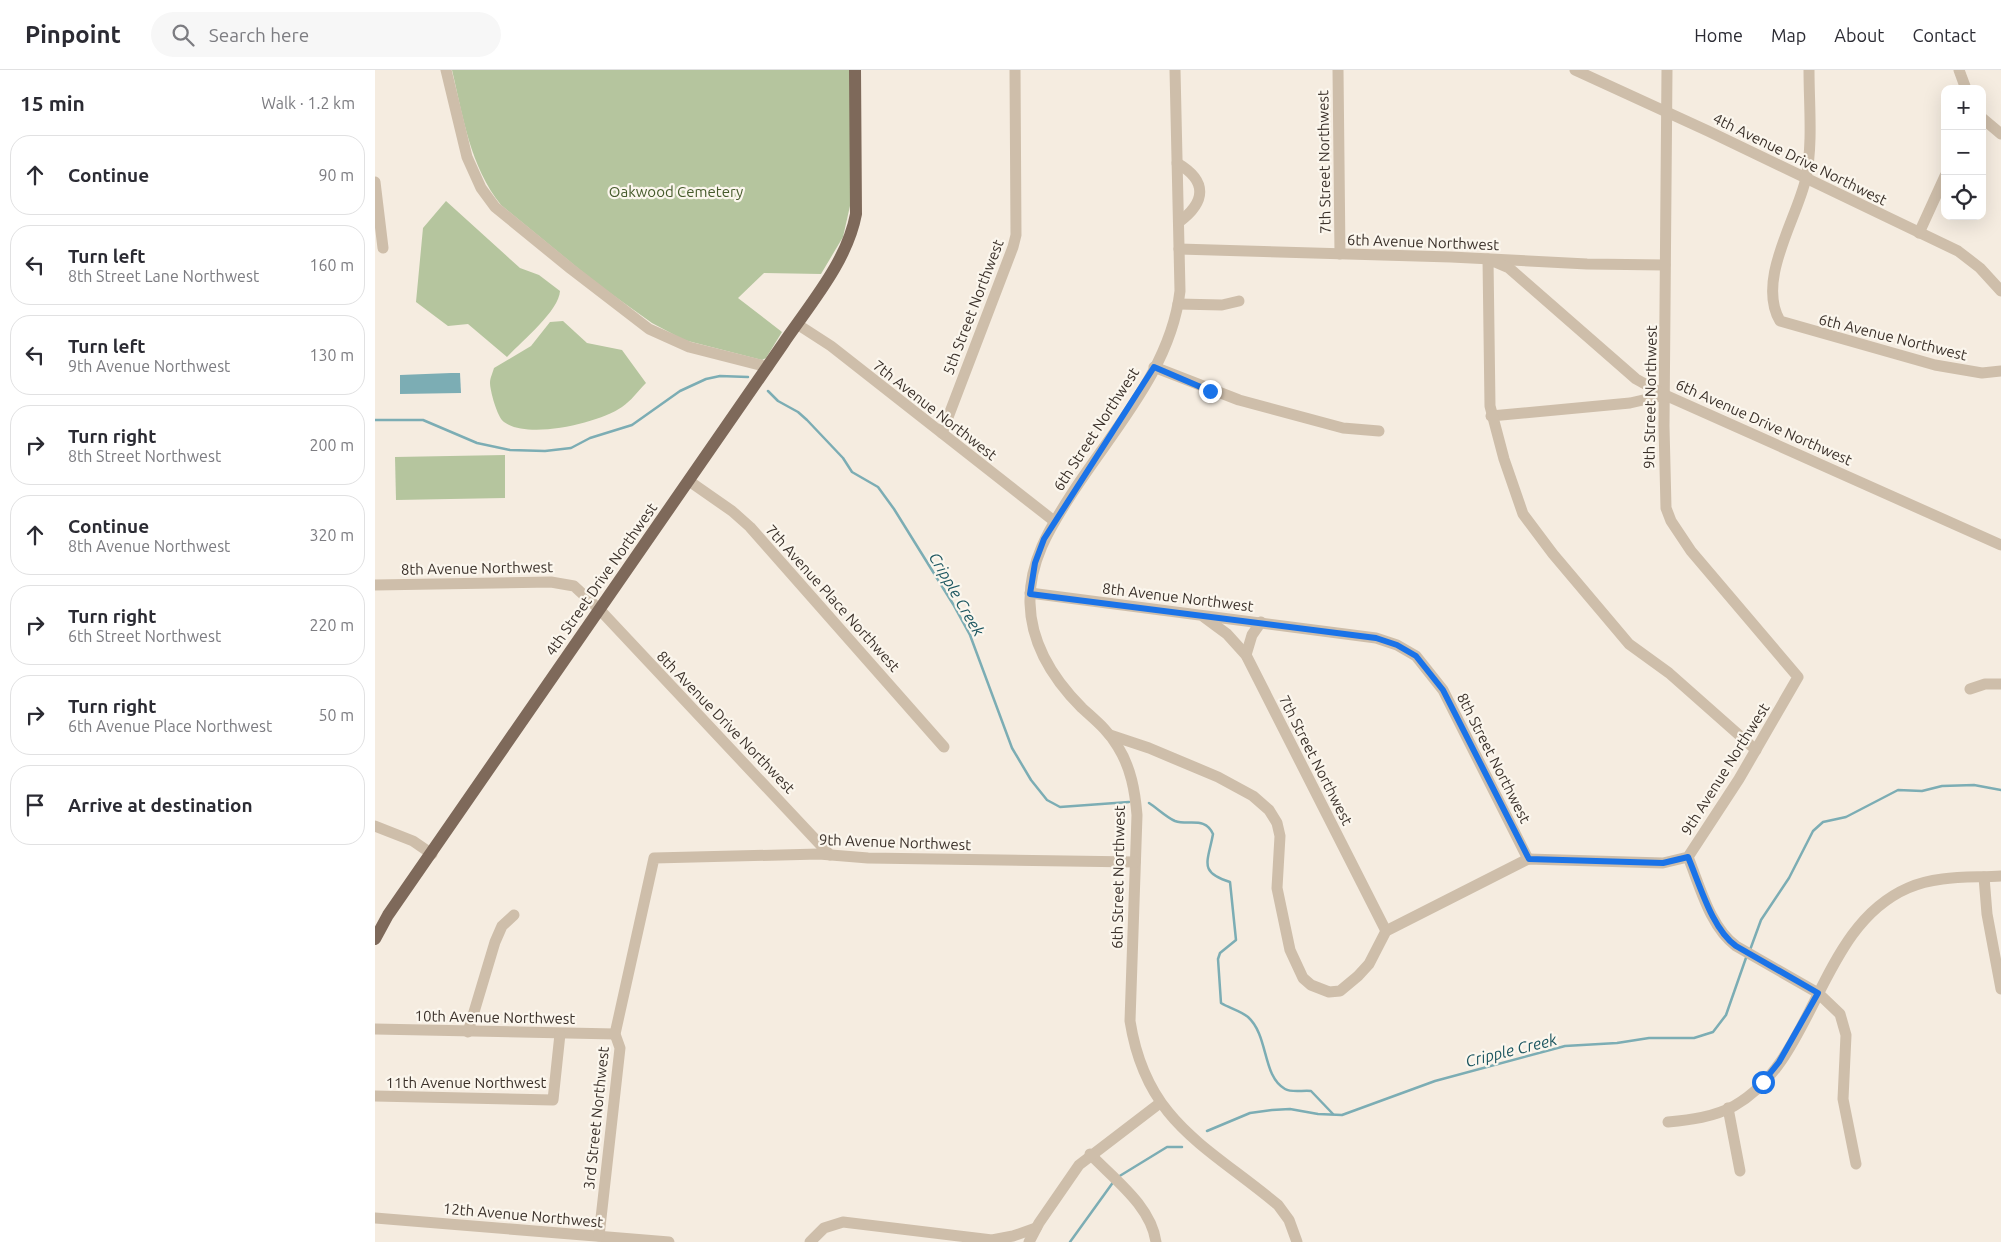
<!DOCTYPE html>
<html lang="en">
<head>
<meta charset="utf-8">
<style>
  :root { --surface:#fff; --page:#f7f7f7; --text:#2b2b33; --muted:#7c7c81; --line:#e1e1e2 }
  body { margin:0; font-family:Ubuntu,sans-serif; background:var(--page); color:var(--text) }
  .controls { position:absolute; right:15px; top:15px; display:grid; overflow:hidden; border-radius:10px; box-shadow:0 5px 20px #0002 }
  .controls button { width:45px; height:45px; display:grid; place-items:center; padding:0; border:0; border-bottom:1px solid var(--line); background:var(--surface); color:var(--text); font:25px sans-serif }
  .stop { position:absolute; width:15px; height:15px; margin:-11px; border:4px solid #1a73e8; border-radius:50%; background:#fff }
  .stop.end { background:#1a73e8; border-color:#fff; box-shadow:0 1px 5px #0008 }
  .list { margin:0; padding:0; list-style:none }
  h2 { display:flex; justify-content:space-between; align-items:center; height:65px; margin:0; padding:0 20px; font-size:21px }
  h2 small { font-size:16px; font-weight:400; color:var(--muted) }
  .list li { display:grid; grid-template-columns:32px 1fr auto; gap:15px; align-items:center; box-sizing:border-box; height:80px; margin:0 10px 10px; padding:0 10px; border:1px solid var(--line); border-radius:20px }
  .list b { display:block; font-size:19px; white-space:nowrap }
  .list p { margin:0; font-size:16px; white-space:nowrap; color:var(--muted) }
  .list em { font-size:16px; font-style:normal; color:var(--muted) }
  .icon { flex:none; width:28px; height:28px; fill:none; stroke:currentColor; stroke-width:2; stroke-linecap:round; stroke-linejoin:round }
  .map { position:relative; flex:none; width:1626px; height:1172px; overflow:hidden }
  header { display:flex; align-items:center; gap:30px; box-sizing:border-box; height:70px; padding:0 25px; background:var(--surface); border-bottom:1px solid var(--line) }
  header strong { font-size:24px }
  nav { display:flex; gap:28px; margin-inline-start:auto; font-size:18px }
  .search { width:350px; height:45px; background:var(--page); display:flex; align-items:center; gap:12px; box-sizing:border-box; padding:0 18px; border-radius:28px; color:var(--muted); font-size:19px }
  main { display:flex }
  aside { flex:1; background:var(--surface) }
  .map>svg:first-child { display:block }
  .green { fill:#b5c59e }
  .water { fill:#7cadb4 }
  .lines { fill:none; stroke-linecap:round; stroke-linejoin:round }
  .stream { stroke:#7cadb4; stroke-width:2.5 }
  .minor { stroke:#cebeaa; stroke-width:11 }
  .major { stroke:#7e695a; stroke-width:12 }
  .route { stroke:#1a73e8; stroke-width:6 }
  .labels { text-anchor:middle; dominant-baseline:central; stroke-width:4.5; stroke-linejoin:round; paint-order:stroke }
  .street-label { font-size:15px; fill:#3b312a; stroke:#fbf6ed }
  .park-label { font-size:15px; fill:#465b2c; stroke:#fbf6ed }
  .water-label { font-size:16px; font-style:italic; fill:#1c5660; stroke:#fbf6ed }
</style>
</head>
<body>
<header>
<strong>Pinpoint</strong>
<div class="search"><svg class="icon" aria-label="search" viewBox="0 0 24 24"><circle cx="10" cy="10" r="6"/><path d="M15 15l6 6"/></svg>Search here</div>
<nav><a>Home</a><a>Map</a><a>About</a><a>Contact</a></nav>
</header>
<main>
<aside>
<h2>15 min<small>Walk · 1.2 km</small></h2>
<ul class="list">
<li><svg class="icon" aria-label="ahead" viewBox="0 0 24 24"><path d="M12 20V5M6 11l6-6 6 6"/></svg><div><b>Continue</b></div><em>90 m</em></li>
<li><svg class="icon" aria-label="left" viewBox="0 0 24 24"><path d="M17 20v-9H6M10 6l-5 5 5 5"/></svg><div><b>Turn left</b><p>8th Street Lane Northwest</p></div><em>160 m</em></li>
<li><svg class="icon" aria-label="left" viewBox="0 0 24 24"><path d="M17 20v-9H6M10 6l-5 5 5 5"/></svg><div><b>Turn left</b><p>9th Avenue Northwest</p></div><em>130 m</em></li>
<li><svg class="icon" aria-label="right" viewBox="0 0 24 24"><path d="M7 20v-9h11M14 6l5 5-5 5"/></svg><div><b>Turn right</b><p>8th Street Northwest</p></div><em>200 m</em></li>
<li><svg class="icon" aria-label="ahead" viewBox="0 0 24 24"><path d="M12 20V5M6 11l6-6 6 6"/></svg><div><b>Continue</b><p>8th Avenue Northwest</p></div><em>320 m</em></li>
<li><svg class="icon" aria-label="right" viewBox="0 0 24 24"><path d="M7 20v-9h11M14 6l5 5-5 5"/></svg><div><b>Turn right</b><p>6th Street Northwest</p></div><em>220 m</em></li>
<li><svg class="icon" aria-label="right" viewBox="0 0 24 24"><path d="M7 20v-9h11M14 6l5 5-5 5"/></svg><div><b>Turn right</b><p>6th Avenue Place Northwest</p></div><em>50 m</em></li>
<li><svg class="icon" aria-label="arrive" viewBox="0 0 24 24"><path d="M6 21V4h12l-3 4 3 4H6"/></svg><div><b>Arrive at destination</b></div></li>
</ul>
</aside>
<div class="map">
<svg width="1626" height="1172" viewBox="0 0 1626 1172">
  <rect width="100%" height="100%" fill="#f5ece0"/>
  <!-- green -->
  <g class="green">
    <path d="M77 0H476L477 127 468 167 446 204 389 203 363 228 407 262 391 288 387 290 309 270 277 253 221 213 126 135C95 96 88 47 77 0Z"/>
    <path d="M71 131 145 198 164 205 185 221C184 241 146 272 132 287L93 254 73 256 41 232 48 158Z"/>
    <path d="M188 251 212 273 247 280 271 313C263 321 256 331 247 337 224 353 153 370 129 352 122 347 115 320 115 313 115 308 118 302 119 298L156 276 175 252Z"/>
    <polygon points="130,385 130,428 21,430 20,387"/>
  </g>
  <!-- water -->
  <polygon class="water" points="76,303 85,303 86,323 25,324 25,305"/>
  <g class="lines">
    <!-- stream -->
    <g class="stream">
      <polyline points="393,321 403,331 423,342 432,350 468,388 477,402 503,417 519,439 578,534 595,565 637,678 656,710 672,730 685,737 754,732"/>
      <polyline points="0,350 48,350 102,373 135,380 170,381 196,378 215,368 257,355 305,321 331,309 345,306 373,307"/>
      <path d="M774 733C782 738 791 747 800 751 814 756 830 746 838 764 833 792 823 802 855 812L861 870 845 883 843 889 846 933C854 938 866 941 873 947 894 966 887 1006 910 1019 917 1023 928 1020 936 1021L958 1044"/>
      <polyline points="1375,880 1386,850 1414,808 1438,761 1448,752 1471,747 1523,720 1547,721 1567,716 1599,715 1626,720"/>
      <polyline points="832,1061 875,1043 897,1040 915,1039 943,1044 967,1045 1060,1011 1190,976 1242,973 1274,968 1319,968 1338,962 1351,945 1372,885"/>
      <polyline points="743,1107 792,1077 807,1077"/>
      <polyline points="695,1172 739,1111"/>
    </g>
    <!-- minor -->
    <g class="minor">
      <polyline points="71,0 92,87 106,118 120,137 196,199 274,259 314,277 393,297"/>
      <path d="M800 0 805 221C796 299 737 361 696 425 674 459 654 492 655 533 656 575 678 609 707 638 720 650 734 661 743 677 756 698 760 721 762 745L755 951C771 1052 831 1075 903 1135L914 1150 922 1172"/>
      <polyline points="963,0 965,184"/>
      <polyline points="1200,0 1333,61 1583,181 1605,198 1626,221"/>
      <path d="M1434 0C1434 35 1438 73 1431 108 1422 149 1381 210 1405 251L1560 295 1607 303 1626 301"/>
      <polyline points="1584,0 1591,19"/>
      <polyline points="1607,48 1626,64"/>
      <path d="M802 93C833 111 831 132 804 152"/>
      <polyline points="0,112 8,178"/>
      <polyline points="1544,163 1570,106"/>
      <polyline points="804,179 1076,187 1212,194 1290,195"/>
      <polyline points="803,234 847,235 864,231"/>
      <polyline points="422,254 456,276 679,451"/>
      <polyline points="779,297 864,330 968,358 1004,361"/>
      <polyline points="1116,346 1255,333 1290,325"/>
      <polyline points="567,363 638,177 641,165 640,0"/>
      <polyline points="314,411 357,441 375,457 569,677"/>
      <polyline points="0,515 176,512 199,516 225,540 455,785"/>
      <polyline points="655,523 1001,568 1022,575 1041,586 1068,620 1153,789"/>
      <polyline points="829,547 852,564 871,585 1011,861"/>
      <polyline points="871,585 877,565 886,552"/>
      <polyline points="1595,619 1610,614 1626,614"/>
      <polyline points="735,665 774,678 843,707 878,726 894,740 902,753 905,766 902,818 915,880 928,908 936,915 954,922 965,921 983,906 994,894 1011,861 1153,789 1288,793 1313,787 1364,709 1423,607 1316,481 1296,451 1291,438 1289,356 1292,0"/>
      <polyline points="1381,680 1294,603 1254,574 1178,484 1148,444 1129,389 1115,336 1113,189 1134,198 1261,309 1290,325 1626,475"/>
      <polyline points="0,756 38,771 57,784"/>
      <path d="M1313 787C1325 816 1335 857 1361 876L1443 923 1465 944 1471 965 1468 1029 1481 1094"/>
      <polyline points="1609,807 1612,844 1626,919"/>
      <polyline points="0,959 240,964"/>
      <polyline points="93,962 120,872 127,856 139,845"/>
      <polyline points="0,1026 178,1030 185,964"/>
      <polyline points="1353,1038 1365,1101"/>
      <path d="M1293 1052C1315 1050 1339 1047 1359 1036 1441 990 1443 857 1533 818 1562 805 1595 808 1626 806"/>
      <path d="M715 1084C740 1110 776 1136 781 1172"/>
      <polyline points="0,1148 294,1172"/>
      <polyline points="224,1166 245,978 240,964 279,788 444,784 493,788 760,792"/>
      <polyline points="435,1172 449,1158 468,1152 617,1170 638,1166 661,1158"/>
      <polyline points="654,1172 664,1153 704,1095 785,1033"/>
    </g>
    <!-- major -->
    <path class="major" d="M0 869 13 845 408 274C435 234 472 192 481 144L480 0"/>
  </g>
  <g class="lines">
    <!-- route -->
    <path class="route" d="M835 321 779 297 669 469 660 493 655 524 1001 568 1022 575 1041 586 1068 620 1154 789 1288 793 1313 787C1325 815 1337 859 1361 876L1443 923 1404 992 1388 1012"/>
  </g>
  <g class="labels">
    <!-- street labels -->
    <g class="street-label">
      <text transform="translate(1425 89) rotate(26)">4th Avenue Drive Northwest</text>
      <text transform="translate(949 92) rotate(-91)">7th Street Northwest</text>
      <text transform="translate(1048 172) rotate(2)">6th Avenue Northwest</text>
      <text transform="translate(598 237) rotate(-69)">5th Street Northwest</text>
      <text transform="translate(1518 267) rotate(14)">6th Avenue Northwest</text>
      <text transform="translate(1275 327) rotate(-89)">9th Street Northwest</text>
      <text transform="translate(560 340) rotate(38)">7th Avenue Northwest</text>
      <text transform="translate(1389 352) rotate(24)">6th Avenue Drive Northwest</text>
      <text transform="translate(721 359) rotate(-57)">6th Street Northwest</text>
      <text transform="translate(102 498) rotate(-1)">8th Avenue Northwest</text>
      <text transform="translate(226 509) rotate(-55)">4th Street Drive Northwest</text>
      <text transform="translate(803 527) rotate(7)">8th Avenue Northwest</text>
      <text transform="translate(458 528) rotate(48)">7th Avenue Place Northwest</text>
      <text transform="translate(351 652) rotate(46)">8th Avenue Drive Northwest</text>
      <text transform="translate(1119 688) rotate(63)">8th Street Northwest</text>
      <text transform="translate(941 690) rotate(63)">7th Street Northwest</text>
      <text transform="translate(1350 699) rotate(-58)">9th Avenue Northwest</text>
      <text transform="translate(520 772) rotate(2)">9th Avenue Northwest</text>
      <text transform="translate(743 807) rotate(-89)">6th Street Northwest</text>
      <text transform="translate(120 947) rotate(1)">10th Avenue Northwest</text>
      <text x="91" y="1012">11th Avenue Northwest</text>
      <text transform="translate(221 1048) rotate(-84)">3rd Street Northwest</text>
      <text transform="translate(148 1145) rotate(5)">12th Avenue Northwest</text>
    </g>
    <!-- park labels -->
    <g class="park-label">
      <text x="301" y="121">Oakwood Cemetery</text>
    </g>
    <!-- water labels -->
    <g class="water-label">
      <text transform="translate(582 524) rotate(60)">Cripple Creek</text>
      <text transform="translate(1136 980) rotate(-14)">Cripple Creek</text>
    </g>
  </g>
</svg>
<div class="controls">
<button>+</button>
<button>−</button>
<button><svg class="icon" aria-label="locate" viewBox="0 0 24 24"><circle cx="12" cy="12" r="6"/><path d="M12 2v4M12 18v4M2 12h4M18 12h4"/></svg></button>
</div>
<div class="stop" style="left:1388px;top:1012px"></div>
<div class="stop end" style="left:835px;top:321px"></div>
</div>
</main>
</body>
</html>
